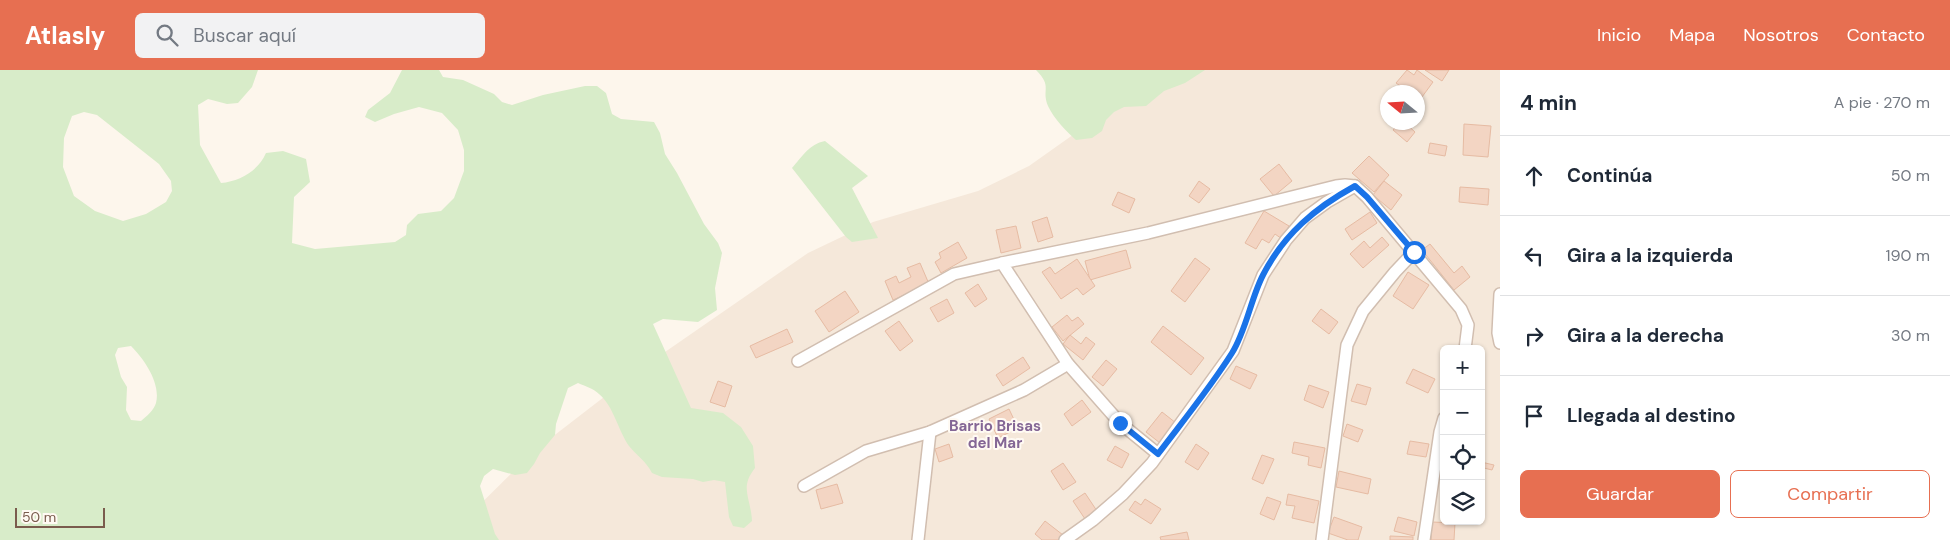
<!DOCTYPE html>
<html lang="es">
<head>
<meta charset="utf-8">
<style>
  :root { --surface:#fff; --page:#f2f2f3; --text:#1f2937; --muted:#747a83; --line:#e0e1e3; --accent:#e76f51 }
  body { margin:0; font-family:"DM Sans",sans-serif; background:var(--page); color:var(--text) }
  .controls { position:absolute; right:15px; bottom:15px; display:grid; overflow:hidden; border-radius:8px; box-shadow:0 1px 4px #0004 }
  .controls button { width:45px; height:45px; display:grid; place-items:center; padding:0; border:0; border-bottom:1px solid var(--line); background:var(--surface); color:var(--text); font:25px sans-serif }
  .compass { position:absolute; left:1380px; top:15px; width:45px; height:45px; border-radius:50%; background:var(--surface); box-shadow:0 1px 4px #0004; rotate:288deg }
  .scale { position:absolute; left:15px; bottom:12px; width:90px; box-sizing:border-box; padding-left:5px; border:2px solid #7a5c4d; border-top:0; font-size:14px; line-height:18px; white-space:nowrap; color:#7a5c4d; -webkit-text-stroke:4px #fffaf3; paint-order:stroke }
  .stop { position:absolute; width:15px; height:15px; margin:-11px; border:4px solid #1a73e8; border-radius:50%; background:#fff }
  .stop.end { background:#1a73e8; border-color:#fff; box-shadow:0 1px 5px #0008 }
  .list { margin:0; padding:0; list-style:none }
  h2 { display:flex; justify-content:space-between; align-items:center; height:65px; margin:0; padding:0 20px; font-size:21px }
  h2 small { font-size:16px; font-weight:400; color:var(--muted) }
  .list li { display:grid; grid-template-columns:32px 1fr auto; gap:15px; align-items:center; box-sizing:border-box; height:80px; padding:0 20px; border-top:1px solid var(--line) }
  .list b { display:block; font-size:19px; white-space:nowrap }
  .list em { font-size:16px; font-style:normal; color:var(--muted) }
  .actions { display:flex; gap:10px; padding:15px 20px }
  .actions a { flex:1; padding:11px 0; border:1px solid var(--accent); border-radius:8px; text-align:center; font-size:18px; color:var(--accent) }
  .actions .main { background:var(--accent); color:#fff }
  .icon { flex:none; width:28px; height:28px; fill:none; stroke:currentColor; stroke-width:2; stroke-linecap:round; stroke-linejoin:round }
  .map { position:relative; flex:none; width:1500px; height:470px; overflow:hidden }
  header { display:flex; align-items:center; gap:30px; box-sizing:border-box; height:70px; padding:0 25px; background:var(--accent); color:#fff }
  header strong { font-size:24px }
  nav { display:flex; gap:28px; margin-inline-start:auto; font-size:18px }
  .search { width:350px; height:45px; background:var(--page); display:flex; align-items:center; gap:12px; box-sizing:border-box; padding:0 18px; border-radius:8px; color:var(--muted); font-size:19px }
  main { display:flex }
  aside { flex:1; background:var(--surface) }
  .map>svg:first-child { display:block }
  .residential { fill:#f5e8da; fill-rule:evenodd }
  .green { fill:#d8ecc9; fill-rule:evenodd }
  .building { fill:#f3d5c3; stroke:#e6bba3 }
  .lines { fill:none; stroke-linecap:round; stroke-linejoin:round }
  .street-casing { stroke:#d1beb0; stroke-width:14 }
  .street { stroke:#fff; stroke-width:11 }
  .route { stroke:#1a73e8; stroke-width:6 }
  .labels { text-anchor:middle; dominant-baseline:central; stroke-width:4; stroke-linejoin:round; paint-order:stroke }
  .neighbourhood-label { font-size:15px; font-weight:bold; fill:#846695; stroke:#fffaf3 }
</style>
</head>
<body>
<header>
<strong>Atlasly</strong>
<div class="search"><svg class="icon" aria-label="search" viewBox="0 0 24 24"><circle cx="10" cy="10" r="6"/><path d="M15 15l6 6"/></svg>Buscar aquí</div>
<nav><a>Inicio</a><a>Mapa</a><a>Nosotros</a><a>Contacto</a></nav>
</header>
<main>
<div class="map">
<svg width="1500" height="470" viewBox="0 0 1500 470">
  <rect width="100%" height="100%" fill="#fdf6ec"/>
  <!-- residential -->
  <path class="residential" d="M1151 0H1500V470H444L534 381 639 300 808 183 873 152 978 121 1029 96 1101 45ZM1388 22H1418V52H1388ZM1444 279H1481V451H1444Z"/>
  <!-- green -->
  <g class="green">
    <path d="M0 0H258L252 17 238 33 227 34 208 29 198 35 200 75 221 113C240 111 258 101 266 83L283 81 306 89 310 112 294 127 292 173 315 179 395 172 406 165 407 155 418 144 441 141 454 128 464 101V80L458 60 442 43 419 37 394 44 375 52 365 47 368 40 390 23 402 0H439L443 7 463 10 494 24 502 32 512 35 543 25 585 16H597L606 23 612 44 621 49 654 52 660 63 665 84 677 103 704 154 718 173 722 183 715 218 717 240 698 252 663 249 653 254 691 338 723 343 741 357 753 376 755 398C739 418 751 428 752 451L744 458 733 456 729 447 725 412 714 410 703 412 693 409 662 407 652 403C646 391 637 386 629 376 618 360 614 337 599 324 594 319 585 316 578 313L568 318 556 354 555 365 540 383 534 394 527 403 515 405 493 399 484 406 480 416 495 464 499 470H0ZM84 42 97 45 159 94 171 111 172 121 166 132 146 144 123 151 95 141 74 126 63 97 64 68 72 46ZM131 276C144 289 161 313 156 333 154 340 147 346 141 351L131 350 126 340 127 317 121 307 115 285 118 278Z"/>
    <path d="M1036 0H1205L1185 13 1164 21 1146 36 1124 37 1114 42 1106 50 1102 61 1092 68 1076 70C1066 61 1054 49 1048 36 1041 19 1053 17 1036 0Z"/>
    <path d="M825 71 868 106 852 118 878 168 852 172 846 167 792 98C802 87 809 74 825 71Z"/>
  </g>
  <!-- building -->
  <g class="building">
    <polygon points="1407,0 1414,5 1417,0 1433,12 1419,31 1418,29 1418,22 1409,22 1396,13"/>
    <polygon points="1425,0 1449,0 1442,11"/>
    <polygon points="1400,52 1404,52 1415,62 1407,72 1393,60"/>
    <polygon points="1464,54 1491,56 1488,87 1463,85"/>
    <polygon points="1430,73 1447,76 1445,86 1428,83"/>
    <polygon points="1369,86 1389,105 1374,122 1352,103"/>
    <polygon points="1279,94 1292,111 1274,126 1260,109"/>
    <polygon points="1199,111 1210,119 1199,133 1189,126"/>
    <polygon points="1384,111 1402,125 1391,140 1373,125"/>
    <polygon points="1460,117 1489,119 1488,135 1459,132"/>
    <polygon points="1118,122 1135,129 1129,143 1112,135"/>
    <polygon points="1264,141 1289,156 1282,169 1275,164 1269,173 1262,169 1256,179 1245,173"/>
    <polygon points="1370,142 1377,153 1352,170 1345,159"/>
    <polygon points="1047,147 1053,167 1038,172 1032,152"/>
    <polygon points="1016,156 1021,178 1001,183 996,160"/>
    <polygon points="1382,167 1389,175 1363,198 1350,184 1364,171 1370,178"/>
    <polygon points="958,172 967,188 941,203 935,192 941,188 939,183"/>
    <polygon points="1430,174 1454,203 1462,196 1470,207 1454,220 1422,180"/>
    <polygon points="1126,180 1131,198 1090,210 1085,191"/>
    <polygon points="1195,188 1210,199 1185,232 1171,221"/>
    <polygon points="1077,189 1095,216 1083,225 1077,218 1061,229 1042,202 1050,197 1055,204"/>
    <polygon points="920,193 929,214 893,230 885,211 896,206 899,213 911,207 907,198"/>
    <polygon points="1408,202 1429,215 1413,239 1393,226"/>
    <polygon points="978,214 987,229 975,237 965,223"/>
    <polygon points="845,221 859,242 829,262 815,241"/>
    <polygon points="947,229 954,243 938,252 930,238"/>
    <polygon points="1321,239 1338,252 1329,264 1312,251"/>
    <polygon points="1067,245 1072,251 1078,247 1084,254 1063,271 1052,257"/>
    <polygon points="899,251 913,271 900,281 885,261"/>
    <polygon points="1163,256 1204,288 1191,305 1151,272"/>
    <polygon points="787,259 793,272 756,288 750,276"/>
    <polygon points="1070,265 1081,274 1086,267 1095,274 1083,290 1063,274"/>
    <polygon points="1023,287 1030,298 1003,316 996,305"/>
    <polygon points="1106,290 1117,299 1103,316 1092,307"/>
    <polygon points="1236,296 1257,305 1250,319 1230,309"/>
    <polygon points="1413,299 1435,309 1428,323 1406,313"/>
    <polygon points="718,311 732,316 725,337 710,332"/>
    <polygon points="1357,314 1371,318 1366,335 1351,331"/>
    <polygon points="1309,315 1329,322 1323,338 1304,330"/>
    <polygon points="1082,330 1091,342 1072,356 1064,344"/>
    <polygon points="1009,339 1018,358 998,368 989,349"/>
    <polygon points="1162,342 1176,353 1160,373 1146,362"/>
    <polygon points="1347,354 1363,360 1358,372 1343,366"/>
    <polygon points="1410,371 1429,374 1426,387 1407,384"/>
    <polygon points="1294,372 1325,378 1321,398 1308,395 1309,387 1292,383"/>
    <polygon points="949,374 953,387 939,392 935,379"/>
    <polygon points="1196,374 1209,383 1198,400 1185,392"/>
    <polygon points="1115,376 1129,384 1122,398 1107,390"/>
    <polygon points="1262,385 1274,389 1263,414 1252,409"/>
    <polygon points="1442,388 1444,388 1444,414 1441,413 1444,402 1439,401"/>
    <polygon points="1481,392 1494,395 1492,400 1484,398 1481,409"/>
    <polygon points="1063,393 1076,412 1063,420 1051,401"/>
    <polygon points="1339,401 1371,409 1368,424 1336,417"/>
    <polygon points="837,414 843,433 821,439 816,420"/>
    <polygon points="1085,423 1099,444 1087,452 1073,431"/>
    <polygon points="1288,424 1319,431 1314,453 1292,448 1295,436 1286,435"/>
    <polygon points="1267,427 1281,432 1274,450 1260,444"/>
    <polygon points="1145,429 1161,439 1151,454 1129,440 1135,431 1141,435"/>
    <polygon points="1334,447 1362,457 1358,470 1348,470 1328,463"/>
    <polygon points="1398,447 1417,452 1414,466 1394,461"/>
    <polygon points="1045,451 1063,465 1059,470 1042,470 1035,464"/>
    <polygon points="1432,452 1455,453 1454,470 1431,470"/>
    <polygon points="1187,462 1189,470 1161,470 1160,467"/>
    <polygon points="1390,466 1413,467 1413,470 1390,470"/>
  </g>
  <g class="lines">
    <!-- street casing -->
    <g class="street-casing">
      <g id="street">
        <polyline points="1500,224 1498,263 1500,273"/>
        <polyline points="798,291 954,204 1002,193"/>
        <polyline points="1158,384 1120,353 1068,294 1002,193 1148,163 1336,116 1345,115 1355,116"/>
        <polyline points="804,416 866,381 930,362 1024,320 1068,294"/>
        <polyline points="918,470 930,362"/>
        <polyline points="1065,470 1093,450 1123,424 1152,393 1233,281 1263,205 1286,170 1305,148 1327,132 1355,116 1367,127 1461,239 1468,255 1465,279"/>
        <polyline points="1322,470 1347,275 1363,241 1395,202 1414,182"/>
        <polyline points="1424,470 1440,362 1444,348"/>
      </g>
    </g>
    <!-- street -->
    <use href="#street" class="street"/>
  </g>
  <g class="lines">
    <!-- route -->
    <path class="route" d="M1120 353 1158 384C1183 351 1210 318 1232 283 1246 261 1251 228 1263 205 1284 164 1315 138 1355 116L1367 127 1414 182"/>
  </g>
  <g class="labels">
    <!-- neighbourhood labels -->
    <g class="neighbourhood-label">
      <text x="995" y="356">Barrio Brisas<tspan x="995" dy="17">del Mar</tspan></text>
    </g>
  </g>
</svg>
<div class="controls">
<button>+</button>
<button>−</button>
<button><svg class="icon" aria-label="locate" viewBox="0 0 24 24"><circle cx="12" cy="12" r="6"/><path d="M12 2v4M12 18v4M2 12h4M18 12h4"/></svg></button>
<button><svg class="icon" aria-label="layers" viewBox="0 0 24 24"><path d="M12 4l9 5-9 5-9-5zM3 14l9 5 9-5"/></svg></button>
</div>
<svg class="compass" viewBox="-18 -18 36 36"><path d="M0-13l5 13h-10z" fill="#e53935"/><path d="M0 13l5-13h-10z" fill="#747a83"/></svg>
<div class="scale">50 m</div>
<div class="stop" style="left:1414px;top:182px"></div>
<div class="stop end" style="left:1120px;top:353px"></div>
</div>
<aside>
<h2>4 min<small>A pie · 270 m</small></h2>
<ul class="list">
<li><svg class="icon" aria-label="ahead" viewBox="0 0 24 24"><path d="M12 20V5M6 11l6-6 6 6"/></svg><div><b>Continúa</b></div><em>50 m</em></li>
<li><svg class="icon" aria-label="left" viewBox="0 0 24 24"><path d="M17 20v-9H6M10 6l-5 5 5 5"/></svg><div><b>Gira a la izquierda</b></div><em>190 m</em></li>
<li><svg class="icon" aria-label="right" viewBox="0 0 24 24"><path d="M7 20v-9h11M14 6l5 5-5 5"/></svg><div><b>Gira a la derecha</b></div><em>30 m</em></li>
<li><svg class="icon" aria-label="arrive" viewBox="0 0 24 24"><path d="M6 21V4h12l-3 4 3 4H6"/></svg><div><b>Llegada al destino</b></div></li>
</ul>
<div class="actions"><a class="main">Guardar</a><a>Compartir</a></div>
</aside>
</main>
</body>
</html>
